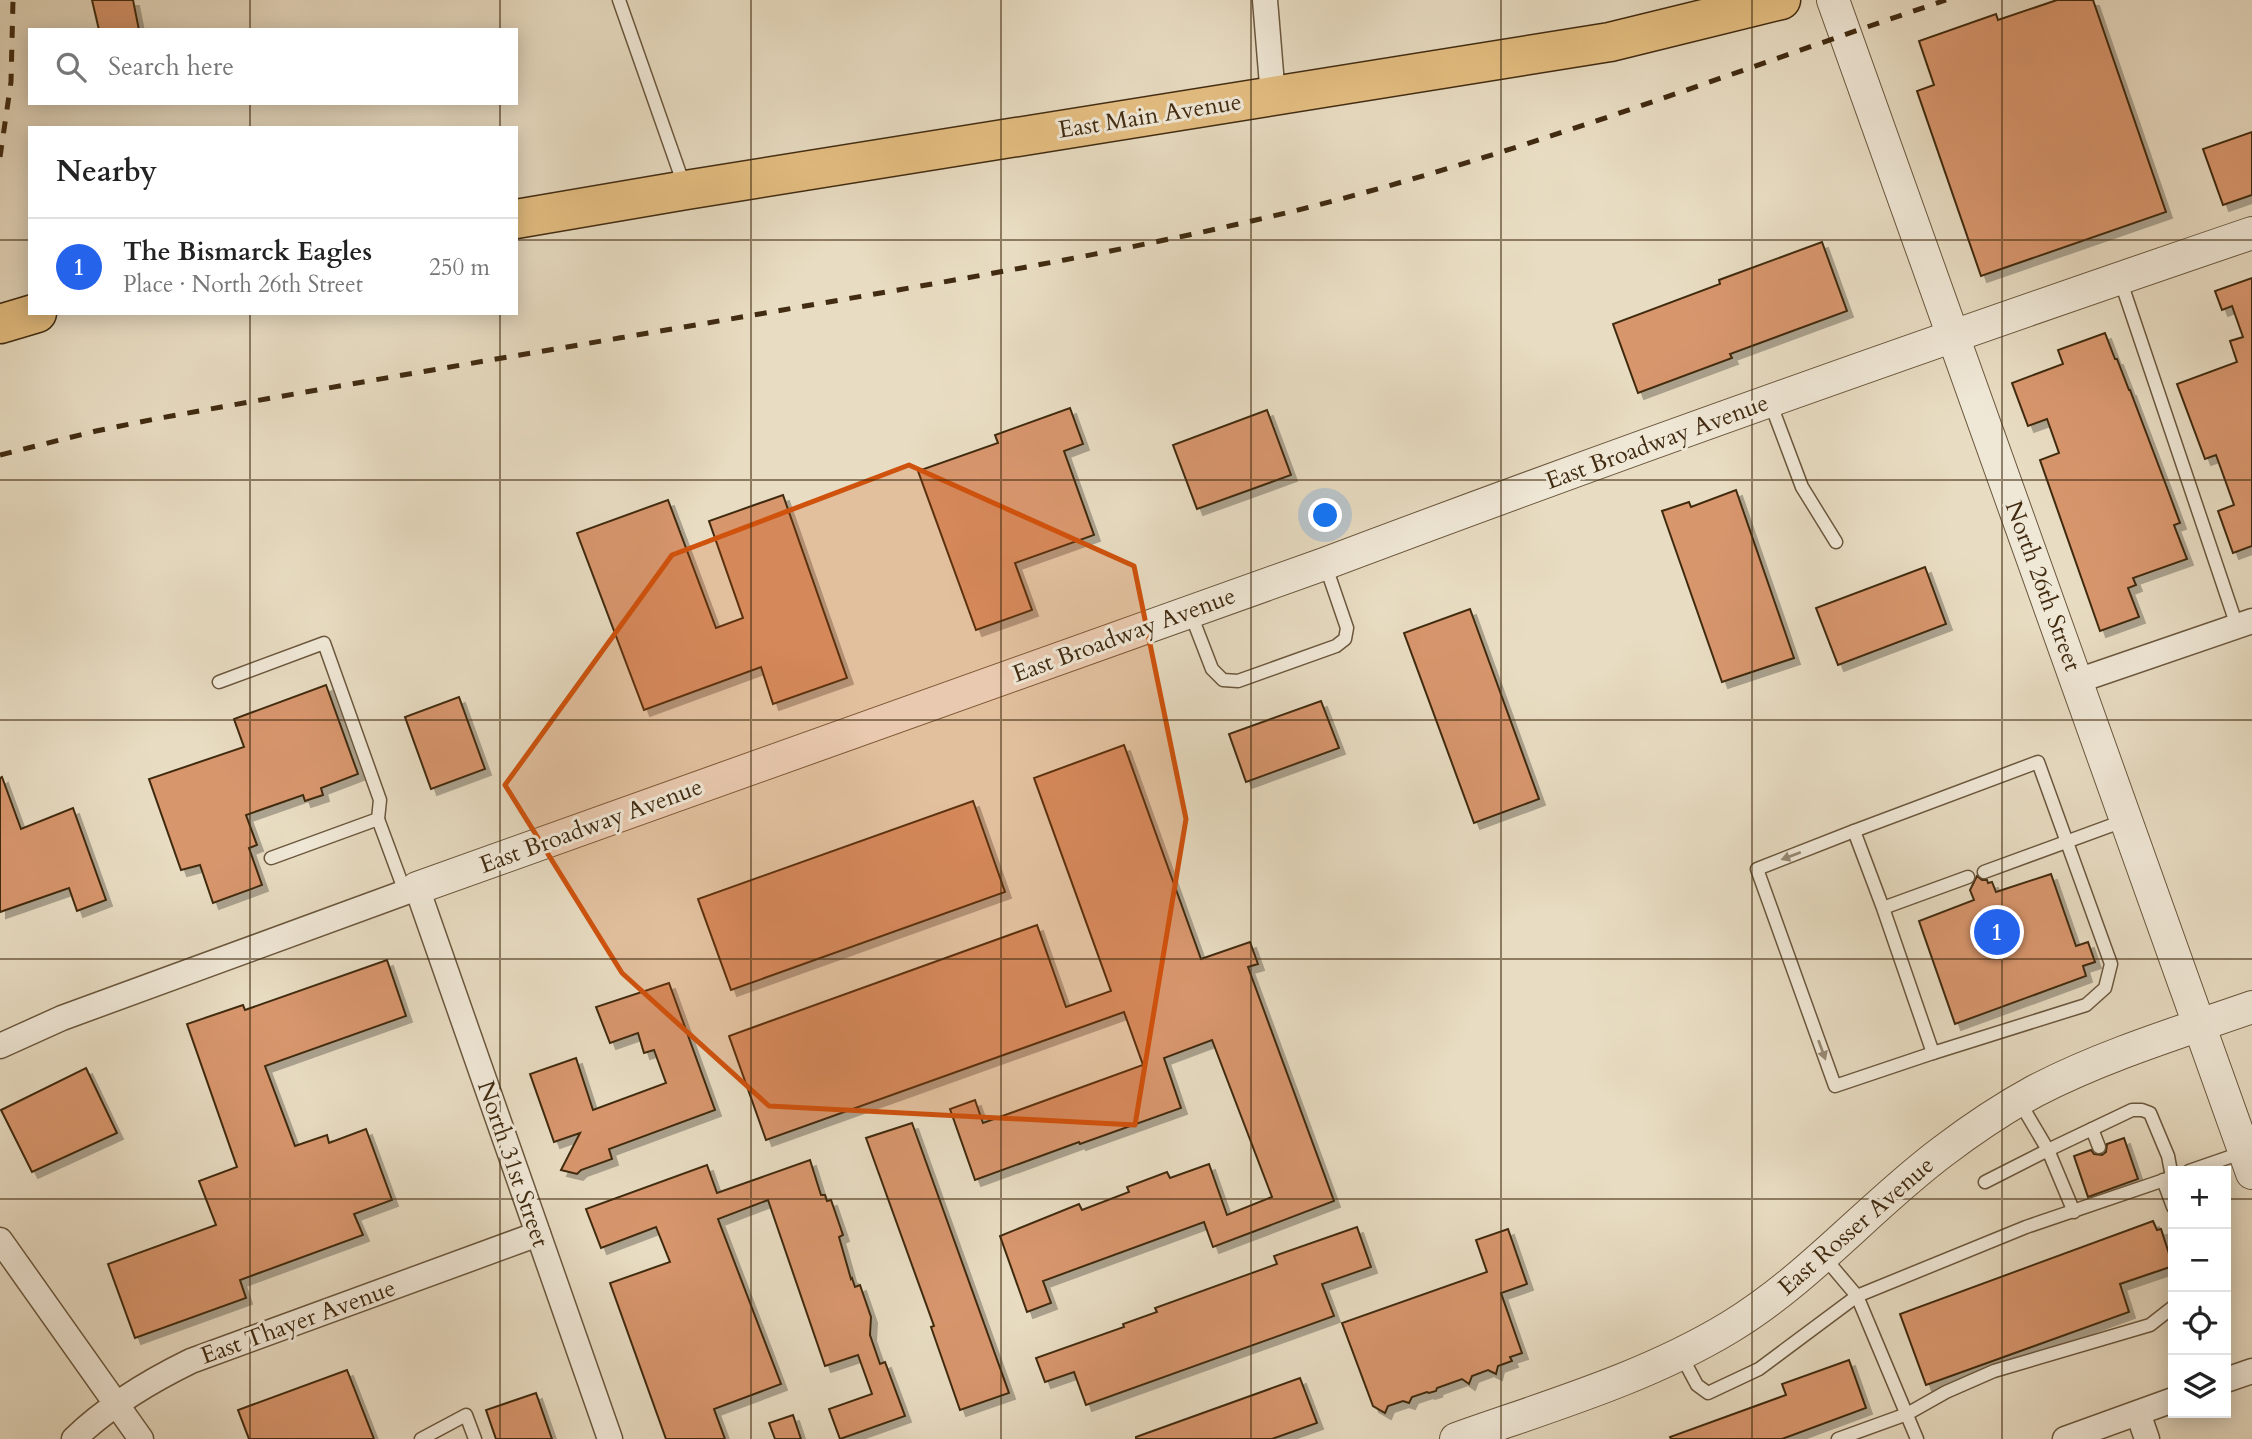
<!DOCTYPE html>
<html lang="en">
<head>
<meta charset="utf-8">
<style>
  :root { --surface:#fff; --page:#f2f2f2; --text:#222; --muted:#767676; --line:#e0e0e0; --accent:#2563eb }
  body { margin:0; font-family:Cardo,serif; background:var(--page); color:var(--text) }
  .controls { position:absolute; right:21px; bottom:21px; display:grid; overflow:hidden; border-radius:0px; box-shadow:0 4px 18px #0003 }
  .controls button { width:63px; height:63px; display:grid; place-items:center; padding:0; border:0; border-bottom:2px solid var(--line); background:var(--surface); color:var(--text); font:35px sans-serif }
  .you { position:absolute; left:1326px; top:516px; width:24px; height:24px; margin:-18px; border:5px solid #fff; border-radius:50%; background:#1a73e8; box-shadow:0 0 0 10px #1a73e833 }
  .badge { display:grid; place-items:center; width:46px; height:46px; border-radius:50%; background:var(--accent); color:#fff; font-size:23px; font-weight:700 }
  .pin { position:absolute; translate:-50% -50%; border:4px solid #fff; box-shadow:0 2px 7px #0006 }
  .list { margin:0; padding:0; list-style:none }
  h2 { display:flex; justify-content:space-between; align-items:center; height:91px; margin:0; padding:0 28px; font-size:30px }
  h2 small { font-size:23px; font-weight:400; color:var(--muted) }
  .list li { display:grid; grid-template-columns:46px 1fr auto; gap:21px; align-items:center; box-sizing:border-box; height:98px; padding:0 28px; border-top:2px solid var(--line) }
  .list b { display:block; font-size:26px; white-space:nowrap }
  .list p { margin:0; font-size:23px; white-space:nowrap; color:var(--muted) }
  .list em { font-size:23px; font-style:normal; color:var(--muted) }
  .icon { flex:none; width:38px; height:38px; fill:none; stroke:currentColor; stroke-width:2; stroke-linecap:round; stroke-linejoin:round }
  .map { position:relative; flex:none; width:2252px; height:1439px; overflow:hidden }
  .search { position:absolute; background:var(--surface); box-shadow:0 4px 18px #0003; left:28px; top:28px; width:490px; height:77px; display:flex; align-items:center; gap:18px; box-sizing:border-box; padding:0 24px; border-radius:0px; color:var(--muted); font-size:26px }
  .panel { position:absolute; background:var(--surface); box-shadow:0 4px 18px #0003; left:28px; top:126px; width:490px; height:189px; border-radius:0px }
  .map>svg:first-child { display:block }
  .building { fill:#d8966d; stroke:#412b11; stroke-width:2; filter:url(#shadow) }
  .lines { fill:none; stroke-linecap:round; stroke-linejoin:round }
  .service-casing { stroke:#6b573d; stroke-width:15 }
  .minor-casing { stroke:#6b573d; stroke-width:27 }
  .tertiary-casing { stroke:#6b573d; stroke-width:34 }
  .primary-casing { stroke:#412b11; stroke-width:41 }
  .service { stroke:#f0e8d7; stroke-width:12 }
  .minor { stroke:#f0e8d7; stroke-width:24 }
  .tertiary { stroke:#f0e8d7; stroke-width:32 }
  .primary { stroke:#e4be81; stroke-width:38 }
  .rail { stroke:#412b11; stroke-width:5; stroke-dasharray:12 12; stroke-linecap:butt }
  .oneway { fill:#988a74 }
  .marked { fill:#cf520d; fill-opacity:0.2; stroke:#cf520d; stroke-width:5; stroke-linejoin:round }
  .grid { fill:none; stroke:#412b11; stroke-width:2; stroke-opacity:0.55 }
  .labels { text-anchor:middle; dominant-baseline:central; stroke-width:6; stroke-linejoin:round; paint-order:stroke }
  .street-label { font-size:24px; fill:#412b11; stroke:#f0e8d7 }
</style>
</head>
<body>
<div class="map">
<svg width="2252" height="1439" viewBox="0 0 2252 1439">
  <defs>
    <filter id="shadow"><feDropShadow dx="6" dy="6" stdDeviation="0" flood-color="#0004"/></filter>
  </defs>
  <rect width="100%" height="100%" fill="#e8dcc2"/>
  <filter id="stains"><feTurbulence type="fractalNoise" baseFrequency=".00286" numOctaves="4"/><feColorMatrix values="0 0 0 0 .2 0 0 0 0 .09 0 0 0 0 .02 0 0 0 .5 -.17"/></filter>
  <radialGradient id="worn" r=".72"><stop offset=".6" stop-color="#630" stop-opacity="0"/><stop offset="1" stop-color="#630" stop-opacity=".3"/></radialGradient>
  <!-- building -->
  <g class="building">
    <polygon points="92,0 133,0 139,30 99,30"/>
    <polygon points="2057,0 2093,0 2166,212 1981,276 1917,91 1934,85 1919,41 1996,14 1998,20"/>
    <polygon points="2252,132 2252,195 2223,205 2203,149"/>
    <polygon points="1822,242 1847,311 1730,354 1732,358 1638,393 1613,324 1720,284 1719,280"/>
    <polygon points="2252,278 2252,546 2233,553 2218,511 2234,505 2216,455 2205,459 2177,384 2237,362 2230,341 2243,337 2232,306 2222,310 2215,291"/>
    <polygon points="2105,333 2115,359 2117,359 2129,390 2130,390 2169,493 2180,523 2174,525 2187,559 2133,578 2136,585 2128,588 2139,617 2100,631 2040,460 2059,453 2047,419 2028,426 2012,383 2063,364 2058,350"/>
    <polygon points="1070,408 1083,444 1064,451 1094,535 1015,563 1032,610 976,630 918,471 998,443 995,435"/>
    <polygon points="1267,410 1291,475 1197,509 1173,445"/>
    <polygon points="1736,490 1794,658 1722,682 1662,511 1689,502 1691,507"/>
    <polygon points="783,495 847,678 773,704 761,667 644,710 577,533 668,500 716,628 743,618 709,521"/>
    <polygon points="1925,567 1946,624 1838,665 1816,608"/>
    <polygon points="1470,609 1539,799 1474,823 1404,633"/>
    <polygon points="326,685 358,774 321,788 323,795 305,801 303,795 246,815 257,845 249,848 262,885 213,903 200,865 181,870 149,779 244,747 234,719"/>
    <polygon points="459,697 485,769 431,789 405,717"/>
    <polygon points="1321,701 1339,748 1246,782 1229,734"/>
    <polygon points="1124,745 1201,959 1250,942 1258,964 1248,967 1334,1201 1213,1247 1204,1222 1043,1281 1051,1303 1027,1312 1000,1236 1079,1204 1082,1210 1129,1192 1127,1187 1167,1172 1170,1178 1209,1164 1227,1215 1272,1197 1212,1040 1164,1058 1181,1108 1080,1144 1079,1142 975,1180 950,1109 975,1100 983,1123 1143,1065 1124,1012 766,1140 729,1036 1037,925 1066,1007 1111,991 1034,778"/>
    <polygon points="2,777 21,829 73,808 106,900 77,911 69,888 0,912 0,778"/>
    <polygon points="973,801 1005,892 731,990 698,899"/>
    <polygon points="2051,874 2076,946 2088,942 2095,962 2083,966 2086,976 1955,1024 1919,921 1974,900 1970,890 1977,876 1982,880 1987,880 1988,883 1992,882 1996,892"/>
    <polygon points="387,960 406,1016 265,1066 295,1146 327,1135 329,1143 366,1129 392,1200 354,1214 363,1235 240,1280 246,1298 135,1338 108,1264 216,1225 199,1181 237,1167 187,1024 243,1005 245,1010"/>
    <polygon points="669,983 715,1110 609,1149 612,1159 581,1170 577,1174 561,1170 580,1133 554,1142 530,1074 576,1058 593,1110 666,1083 654,1050 644,1053 638,1033 610,1043 596,1007"/>
    <polygon points="86,1068 117,1133 32,1172 1,1110"/>
    <polygon points="912,1123 1009,1393 960,1410 931,1327 934,1326 866,1138"/>
    <polygon points="2124,1138 2138,1179 2088,1197 2074,1156 2091,1150 2094,1154 2102,1155 2106,1152 2107,1144"/>
    <polygon points="810,1160 821,1195 825,1195 827,1201 831,1200 843,1235 839,1237 851,1279 852,1278 855,1287 860,1285 871,1317 870,1335 880,1364 885,1362 905,1416 840,1439 829,1409 872,1394 858,1355 825,1366 768,1200 718,1219 781,1384 714,1409 725,1439 666,1439 610,1283 670,1262 656,1227 601,1248 586,1209 707,1165 717,1193"/>
    <polygon points="2153,1221 2157,1230 2161,1229 2173,1266 2120,1284 2129,1312 1926,1385 1900,1314"/>
    <polygon points="1357,1227 1371,1267 1322,1284 1334,1316 1086,1405 1074,1372 1045,1382 1036,1358 1124,1327 1123,1324 1157,1312 1155,1308 1277,1264 1274,1256"/>
    <polygon points="1508,1229 1527,1284 1501,1293 1522,1353 1510,1357 1512,1361 1498,1366 1496,1374 1488,1370 1472,1376 1469,1384 1462,1379 1437,1388 1436,1391 1429,1393 1427,1392 1412,1397 1409,1403 1403,1401 1388,1406 1385,1413 1373,1406 1342,1323 1487,1272 1476,1240"/>
    <polygon points="1849,1360 1866,1408 1782,1439 1671,1439 1670,1437 1786,1395 1782,1384"/>
    <polygon points="347,1370 374,1439 249,1439 238,1410"/>
    <polygon points="1300,1378 1317,1423 1272,1439 1136,1439 1136,1437"/>
    <polygon points="536,1393 552,1439 496,1439 486,1410"/>
    <polygon points="793,1415 801,1439 775,1439 769,1423"/>
  </g>
  <g class="lines">
    <!-- service casing -->
    <g class="service-casing">
      <g id="service">
        <polyline points="619,0 684,185"/>
        <polyline points="2120,279 2237,626"/>
        <polyline points="1770,402 1802,487 1836,542"/>
        <polyline points="1190,612 1212,669 1223,680 1238,681 1336,646 1345,639 1347,628 1325,564"/>
        <polyline points="219,682 324,643 380,800 378,819 271,858"/>
        <polyline points="378,819 405,892"/>
        <polyline points="1854,831 1757,869 1835,1086 1933,1053"/>
        <polyline points="1984,872 2126,820"/>
        <polyline points="1883,908 1854,831 2038,762 2111,964 2105,988 2086,1005 1933,1053 1883,908 1968,877"/>
        <polyline points="2019,1101 2048,1150 2132,1110 2142,1110 2150,1113 2168,1156 2172,1177"/>
        <polyline points="2092,1129 2099,1147"/>
        <polyline points="2189,1171 2244,1152"/>
        <polyline points="2163,1180 2173,1207"/>
        <polyline points="1985,1182 2048,1150 2074,1212"/>
        <polyline points="1824,1257 1857,1296 1917,1439"/>
        <polyline points="1681,1355 1697,1385 1708,1393 1759,1369 1857,1296 2026,1227 2173,1177"/>
        <polyline points="421,1439 466,1415 475,1439"/>
        <polyline points="1838,1439 1907,1414 1946,1392 1994,1371 2150,1325 2173,1307"/>
      </g>
    </g>
    <!-- minor casing -->
    <g class="minor-casing">
      <g id="minor">
        <polyline points="1265,0 1273,97"/>
        <polyline points="2077,681 2252,621"/>
        <polyline points="0,1046 62,1018 417,888 610,1439"/>
        <polyline points="0,1240 141,1439"/>
        <polyline points="2226,1380 2252,1371"/>
        <polyline points="2138,1413 2147,1439"/>
        <path d="M74 1439C108 1406 148 1382 191 1361L538 1234"/>
        <polyline points="2065,1439 2173,1400"/>
      </g>
    </g>
    <!-- tertiary casing -->
    <g class="tertiary-casing">
      <g id="tertiary">
        <polyline points="1833,0 2252,1173"/>
        <path d="M417 888 1324 564C1632 448 1941 339 2252 233"/>
        <path d="M1456 1439C1549 1406 1646 1378 1730 1327 1809 1279 1869 1207 1942 1152 1971 1130 2002 1109 2035 1091 2102 1056 2180 1032 2252 1007"/>
      </g>
    </g>
    <!-- primary casing -->
    <g class="primary-casing">
      <g id="primary">
        <polyline points="516,219 686,190 1610,42 1781,0"/>
        <polyline points="0,324 37,313"/>
      </g>
    </g>
    <!-- service -->
    <use href="#service" class="service"/>
    <!-- minor -->
    <use href="#minor" class="minor"/>
    <!-- tertiary -->
    <use href="#tertiary" class="tertiary"/>
    <!-- primary -->
    <use href="#primary" class="primary"/>
    <!-- rail -->
    <g class="rail">
      <polyline points="0,157 11,82 13,0"/>
      <path d="M0 455 96 431 155 419C368 380 581 345 794 308 961 279 1129 251 1294 211 1516 156 1729 73 1946 0"/>
    </g>
  </g>
  <!-- one-way arrows -->
  <defs><path id="oneway-solid" d="M-6-.8H1V-3.2L6.5 0L1 3.2V.8H-6Z" transform="scale(1.75)"/></defs>
  <g class="oneway">
    <use href="#oneway-solid" transform="translate(1791 856) rotate(159)"/>
    <use href="#oneway-solid" transform="translate(1822 1050) rotate(70)"/>
  </g>
  <!-- marked area -->
  <path class="marked" d="M909 465 1134 566 1186 819 1135 1125 769 1106 622 973 505 785 672 555Z"/>
  <!-- grid -->
  <path class="grid" d="M250 0V30M500 0V30M751 0V1439M1001 0V1439M1251 0V1439M1501 0V1439M1752 0V1439M2002 0V1439M250 103V128M500 103V128M0 240H30M516 240H2252M250 313V1439M500 313V1439M0 480H2252M0 720H2252M0 959H2252M0 1199H2173M2226 1199H2252"/>
  <g class="labels">
    <!-- street labels -->
    <g class="street-label">
      <text transform="translate(1150 116) rotate(-9)">East Main Avenue</text>
      <text transform="translate(1657 442) rotate(-20)">East Broadway Avenue</text>
      <text transform="translate(2043 586) rotate(70)">North 26th Street</text>
      <text transform="translate(1124 635) rotate(-20)">East Broadway Avenue</text>
      <text transform="translate(591 826) rotate(-20)">East Broadway Avenue</text>
      <text transform="translate(513 1164) rotate(71)">North 31st Street</text>
      <text transform="translate(1856 1226) rotate(-41)">East Rosser Avenue</text>
      <text transform="translate(298 1322) rotate(-20)">East Thayer Avenue</text>
    </g>
  </g>
  <rect width="100%" height="100%" filter="url(#stains)"/>
  <rect width="100%" height="100%" fill="url(#worn)"/>
</svg>
<div class="controls">
<button>+</button>
<button>−</button>
<button><svg class="icon" aria-label="locate" viewBox="0 0 24 24"><circle cx="12" cy="12" r="6"/><path d="M12 2v4M12 18v4M2 12h4M18 12h4"/></svg></button>
<button><svg class="icon" aria-label="layers" viewBox="0 0 24 24"><path d="M12 4l9 5-9 5-9-5zM3 14l9 5 9-5"/></svg></button>
</div>
<div class="you"></div>
<div class="pin badge" style="left:1997px;top:932px">1</div>
<div class="search"><svg class="icon" aria-label="search" viewBox="0 0 24 24"><circle cx="10" cy="10" r="6"/><path d="M15 15l6 6"/></svg>Search here</div>
<section class="panel">
<h2>Nearby<small></small></h2>
<ul class="list">
<li><span class="badge">1</span><div><b>The Bismarck Eagles</b><p>Place · North 26th Street</p></div><em>250 m</em></li>
</ul>
</section>
</div>
</body>
</html>
